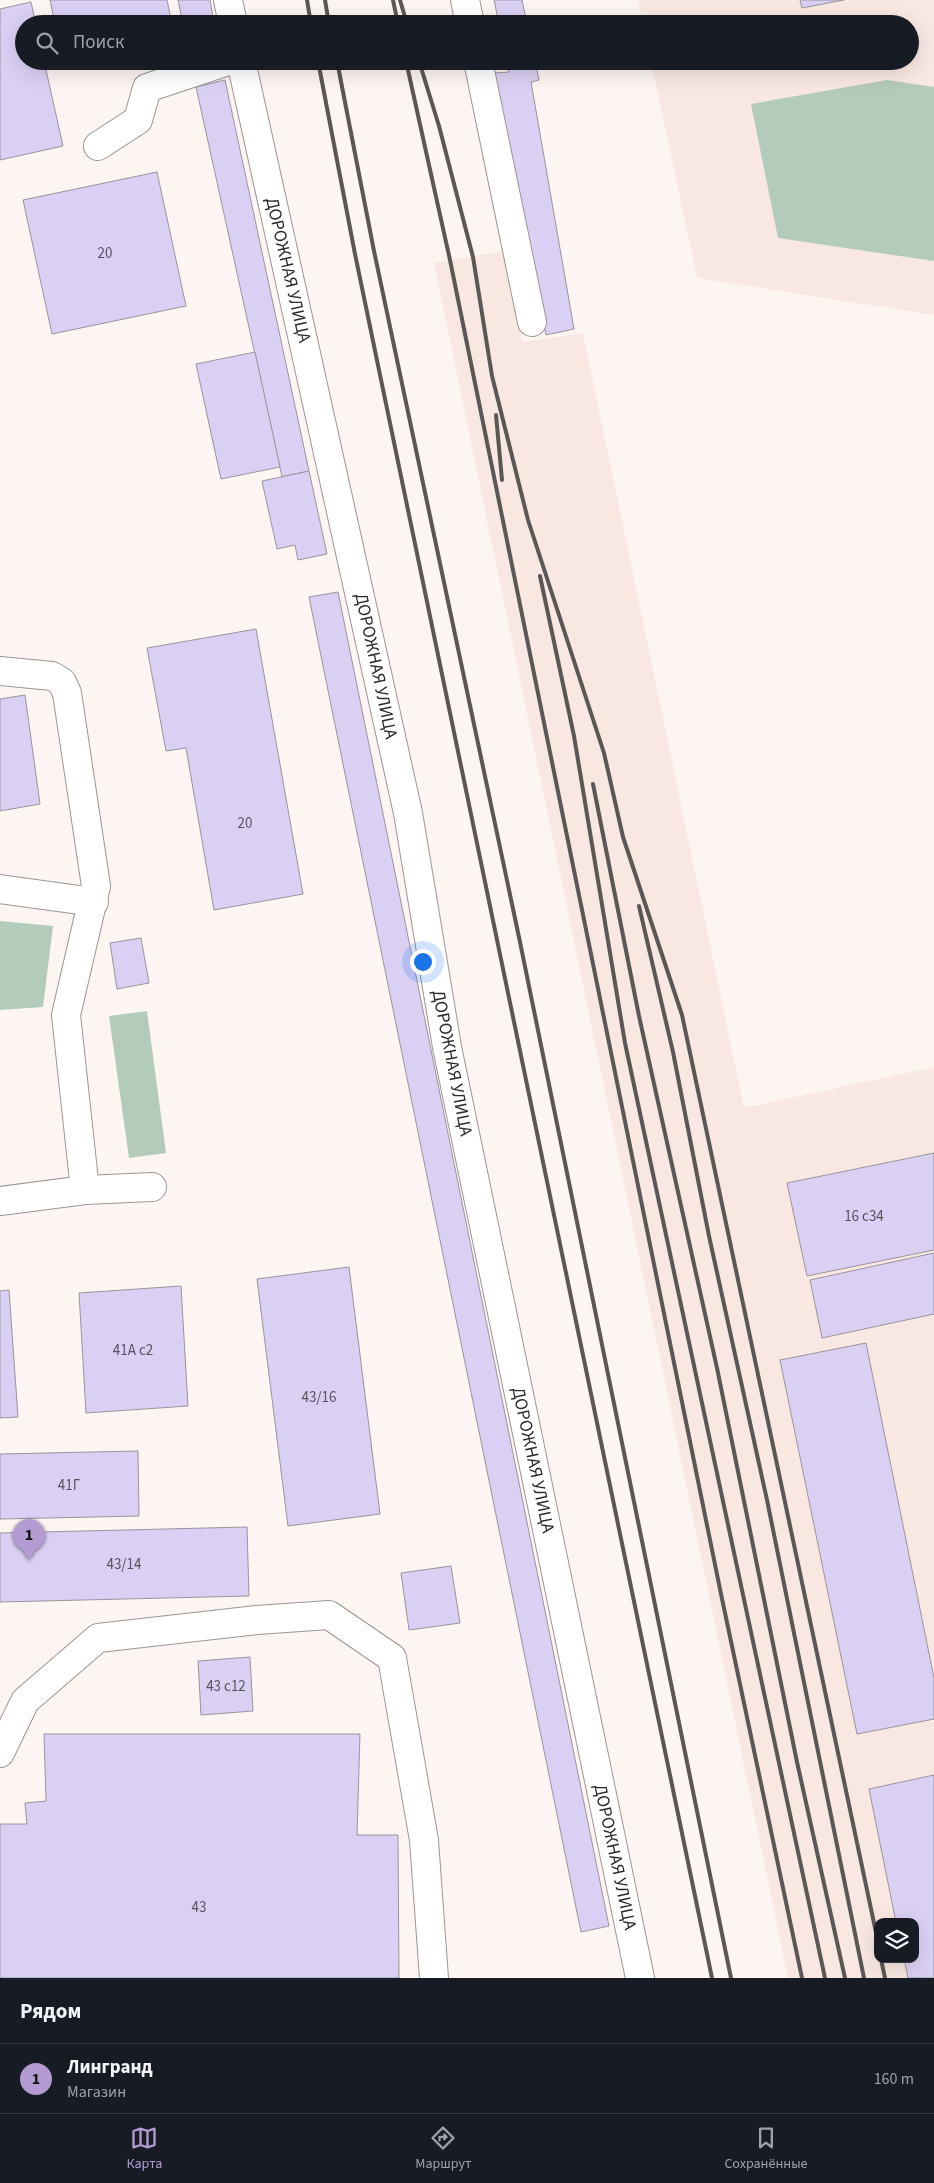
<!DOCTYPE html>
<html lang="ru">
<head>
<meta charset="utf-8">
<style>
  :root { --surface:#171b24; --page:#242831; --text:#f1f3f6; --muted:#9ea1a6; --line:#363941; --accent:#b49bd2 }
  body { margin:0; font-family:"Source Sans 3",sans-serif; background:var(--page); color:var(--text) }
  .controls { position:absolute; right:15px; bottom:15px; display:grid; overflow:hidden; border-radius:10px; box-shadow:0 5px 20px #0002 }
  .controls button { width:45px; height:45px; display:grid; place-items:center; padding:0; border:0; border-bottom:1px solid var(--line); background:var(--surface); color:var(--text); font:25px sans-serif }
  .you { position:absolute; left:422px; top:961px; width:18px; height:18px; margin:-12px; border:4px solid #fff; border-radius:50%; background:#1a73e8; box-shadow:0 0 0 8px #1a73e833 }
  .badge { display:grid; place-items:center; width:32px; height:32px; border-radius:50%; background:var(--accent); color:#111; font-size:16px; font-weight:700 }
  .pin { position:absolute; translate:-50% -41px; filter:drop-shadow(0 1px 2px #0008) }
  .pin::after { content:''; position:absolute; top:26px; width:18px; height:15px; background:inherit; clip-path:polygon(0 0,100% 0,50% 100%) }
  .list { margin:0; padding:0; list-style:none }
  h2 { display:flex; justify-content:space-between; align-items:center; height:65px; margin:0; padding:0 20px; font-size:21px }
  h2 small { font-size:16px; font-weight:400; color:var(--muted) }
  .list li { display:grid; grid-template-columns:32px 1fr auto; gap:15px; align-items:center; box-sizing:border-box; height:70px; padding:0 20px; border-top:1px solid var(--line) }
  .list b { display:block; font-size:19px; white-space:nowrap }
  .list p { margin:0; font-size:16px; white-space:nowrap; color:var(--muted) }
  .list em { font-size:16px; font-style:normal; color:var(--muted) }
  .icon { flex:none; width:28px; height:28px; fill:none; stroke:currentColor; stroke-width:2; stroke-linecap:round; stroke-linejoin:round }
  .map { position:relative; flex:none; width:934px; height:1978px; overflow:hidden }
  .search { position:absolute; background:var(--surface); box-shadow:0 5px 20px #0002; left:15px; right:15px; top:15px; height:55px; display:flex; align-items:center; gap:12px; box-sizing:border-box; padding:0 18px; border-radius:28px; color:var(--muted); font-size:19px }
  .sheet { height:135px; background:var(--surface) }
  nav { display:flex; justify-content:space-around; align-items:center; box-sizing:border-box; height:70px; border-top:1px solid var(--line); background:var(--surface); font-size:14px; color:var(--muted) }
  nav a { display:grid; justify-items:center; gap:2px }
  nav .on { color:var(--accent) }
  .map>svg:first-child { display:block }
  .built { fill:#f9e8e2; fill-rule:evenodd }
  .green { fill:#b3cbba }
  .building { fill:#dad0f4; stroke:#97959b }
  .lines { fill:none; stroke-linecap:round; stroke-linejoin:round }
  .minor-casing { stroke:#9d9593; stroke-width:30 }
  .minor { stroke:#fff; stroke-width:28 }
  .rail { stroke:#5b5755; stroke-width:4 }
  .labels { text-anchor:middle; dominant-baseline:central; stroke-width:4.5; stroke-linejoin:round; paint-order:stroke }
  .number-label { font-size:15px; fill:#58545c }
  .street-label { font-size:18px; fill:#2d2a29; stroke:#fff }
</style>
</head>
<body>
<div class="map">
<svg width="934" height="1978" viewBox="0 0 934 1978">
  <rect width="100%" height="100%" fill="#fdf5f2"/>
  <!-- built -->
  <g class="built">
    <polygon points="638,0 934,0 934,315 697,278 651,61 910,61 910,24 643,24"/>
    <path d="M504 251 523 342 583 333 744 1108 934 1067V1978H788L434 263ZM878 1922H915V1959H878Z"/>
  </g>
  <!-- green -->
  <g class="green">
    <polygon points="887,80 934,87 934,261 778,238 751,104"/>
    <polygon points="0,921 53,926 43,1007 0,1010"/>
    <polygon points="147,1011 166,1153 129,1158 109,1016"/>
  </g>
  <!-- building -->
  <g class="building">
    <polygon points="50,0 167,0 172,24 55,24"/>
    <polygon points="178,0 210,0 214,23 183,24"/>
    <polygon points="494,0 522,0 527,24 499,24"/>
    <polygon points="800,0 844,0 802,8"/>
    <polygon points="31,2 36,24 24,24 24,61 44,61 63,146 0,160 0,9"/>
    <polygon points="62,61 99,61 64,68"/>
    <polygon points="506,61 535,61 539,80 531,82 574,329 546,335 495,73 509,72"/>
    <polygon points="225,80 309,471 282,477 196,87"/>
    <polygon points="157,172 186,306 52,334 23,200"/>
    <polygon points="255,352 280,467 221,479 196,364"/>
    <polygon points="309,471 327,554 298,560 295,545 277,549 262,481"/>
    <polygon points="338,592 609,1926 581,1932 309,597"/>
    <polygon points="256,629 303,894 214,910 186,748 166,751 147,648"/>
    <polygon points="25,695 40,804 0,811 0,699"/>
    <polygon points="141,938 149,983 117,989 110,943"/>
    <polygon points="934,1153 934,1250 807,1276 787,1183"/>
    <polygon points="934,1253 934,1314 822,1338 810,1280"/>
    <polygon points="349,1267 380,1514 288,1526 257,1279"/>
    <polygon points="181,1286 188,1406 86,1413 79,1293"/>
    <polygon points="9,1290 18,1417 0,1418 0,1291"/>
    <polygon points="866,1343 934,1678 934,1719 857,1734 780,1360"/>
    <polygon points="138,1451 139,1516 0,1519 0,1454"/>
    <polygon points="247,1527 249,1596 0,1602 0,1533"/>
    <polygon points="451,1566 460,1623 409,1630 401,1573"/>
    <polygon points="250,1657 253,1711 201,1715 198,1661"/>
    <polygon points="44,1734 360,1734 357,1835 398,1835 399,1978 0,1978 0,1824 27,1824 25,1803 46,1801"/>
    <polygon points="934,1775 934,1978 908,1978 904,1959 915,1959 915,1922 896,1922 869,1789"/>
  </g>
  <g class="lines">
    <!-- minor casing -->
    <g class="minor-casing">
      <g id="minor">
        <polyline points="228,0 233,24"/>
        <polyline points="465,0 470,24"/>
        <polyline points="241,61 408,813 447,1047 640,1978"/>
        <polyline points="478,61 532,322"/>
        <polyline points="98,146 138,120 147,88 228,61"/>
        <polyline points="0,671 52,676 62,682 67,693 96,886 66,1015 85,1190 0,1201"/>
        <polyline points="0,889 94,902"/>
        <polyline points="85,1190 152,1187"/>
        <polyline points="0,1753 25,1701 98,1638 257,1620 329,1615 392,1658 424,1840 434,1978"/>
      </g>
    </g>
    <!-- minor -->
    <use href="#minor" class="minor"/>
    <!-- rail -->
    <g class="rail">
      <polyline points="307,0 311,24"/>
      <polyline points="325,0 329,24"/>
      <polyline points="393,0 398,24"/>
      <polyline points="400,0 407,24"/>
      <polyline points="318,61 355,254 712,1978"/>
      <polyline points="337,61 374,251 520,942 731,1978"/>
      <polyline points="406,61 450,260 721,1594 802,1978"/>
      <polyline points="419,61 439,126 473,257 492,376 528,520 604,753 623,837 682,1015 878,1942"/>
      <polyline points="496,415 502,480"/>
      <polyline points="540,576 574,736 625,1043 825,1978"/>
      <polyline points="593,784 639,1016 717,1368 797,1762 845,1978"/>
      <polyline points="639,906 673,1052 709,1236 767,1500 864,1978"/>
      <polyline points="881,1959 885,1978"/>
    </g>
  </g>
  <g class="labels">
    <!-- number labels -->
    <g class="number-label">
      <text x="105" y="253">20</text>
      <text x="245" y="823">20</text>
      <text x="864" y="1216">16 с34</text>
      <text x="133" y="1350">41А с2</text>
      <text x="319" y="1397">43/16</text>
      <text x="69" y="1485">41Г</text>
      <text x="124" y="1564">43/14</text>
      <text x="226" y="1686">43 с12</text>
      <text x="199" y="1907">43</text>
    </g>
    <!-- street labels -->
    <g class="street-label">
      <text transform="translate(288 270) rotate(77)">ДОРОЖНАЯ УЛИЦА</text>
      <text transform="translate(376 666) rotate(78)">ДОРОЖНАЯ УЛИЦА</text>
      <text transform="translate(452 1063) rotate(79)">ДОРОЖНАЯ УЛИЦА</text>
      <text transform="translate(533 1460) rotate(78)">ДОРОЖНАЯ УЛИЦА</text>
      <text transform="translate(615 1857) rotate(78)">ДОРОЖНАЯ УЛИЦА</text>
    </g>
  </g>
</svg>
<div class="controls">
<button><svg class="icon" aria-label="layers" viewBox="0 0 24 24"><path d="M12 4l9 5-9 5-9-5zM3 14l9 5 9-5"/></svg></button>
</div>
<div class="you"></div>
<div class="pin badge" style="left:29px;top:1560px">1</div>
<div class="search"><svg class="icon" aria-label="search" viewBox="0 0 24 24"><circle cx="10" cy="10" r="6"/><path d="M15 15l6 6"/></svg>Поиск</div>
</div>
<section class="sheet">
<h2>Рядом<small></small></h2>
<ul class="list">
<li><span class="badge">1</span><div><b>Лингранд</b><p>Магазин</p></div><em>160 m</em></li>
</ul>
</section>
<nav>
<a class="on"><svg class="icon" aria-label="map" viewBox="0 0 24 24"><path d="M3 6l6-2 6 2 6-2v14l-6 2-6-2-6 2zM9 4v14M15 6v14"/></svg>Карта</a>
<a><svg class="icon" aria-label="directions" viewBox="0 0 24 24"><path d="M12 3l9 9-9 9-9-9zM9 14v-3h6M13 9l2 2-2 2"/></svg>Маршрут</a>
<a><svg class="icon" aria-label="saved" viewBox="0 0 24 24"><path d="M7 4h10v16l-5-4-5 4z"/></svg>Сохранённые</a>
</nav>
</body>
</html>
